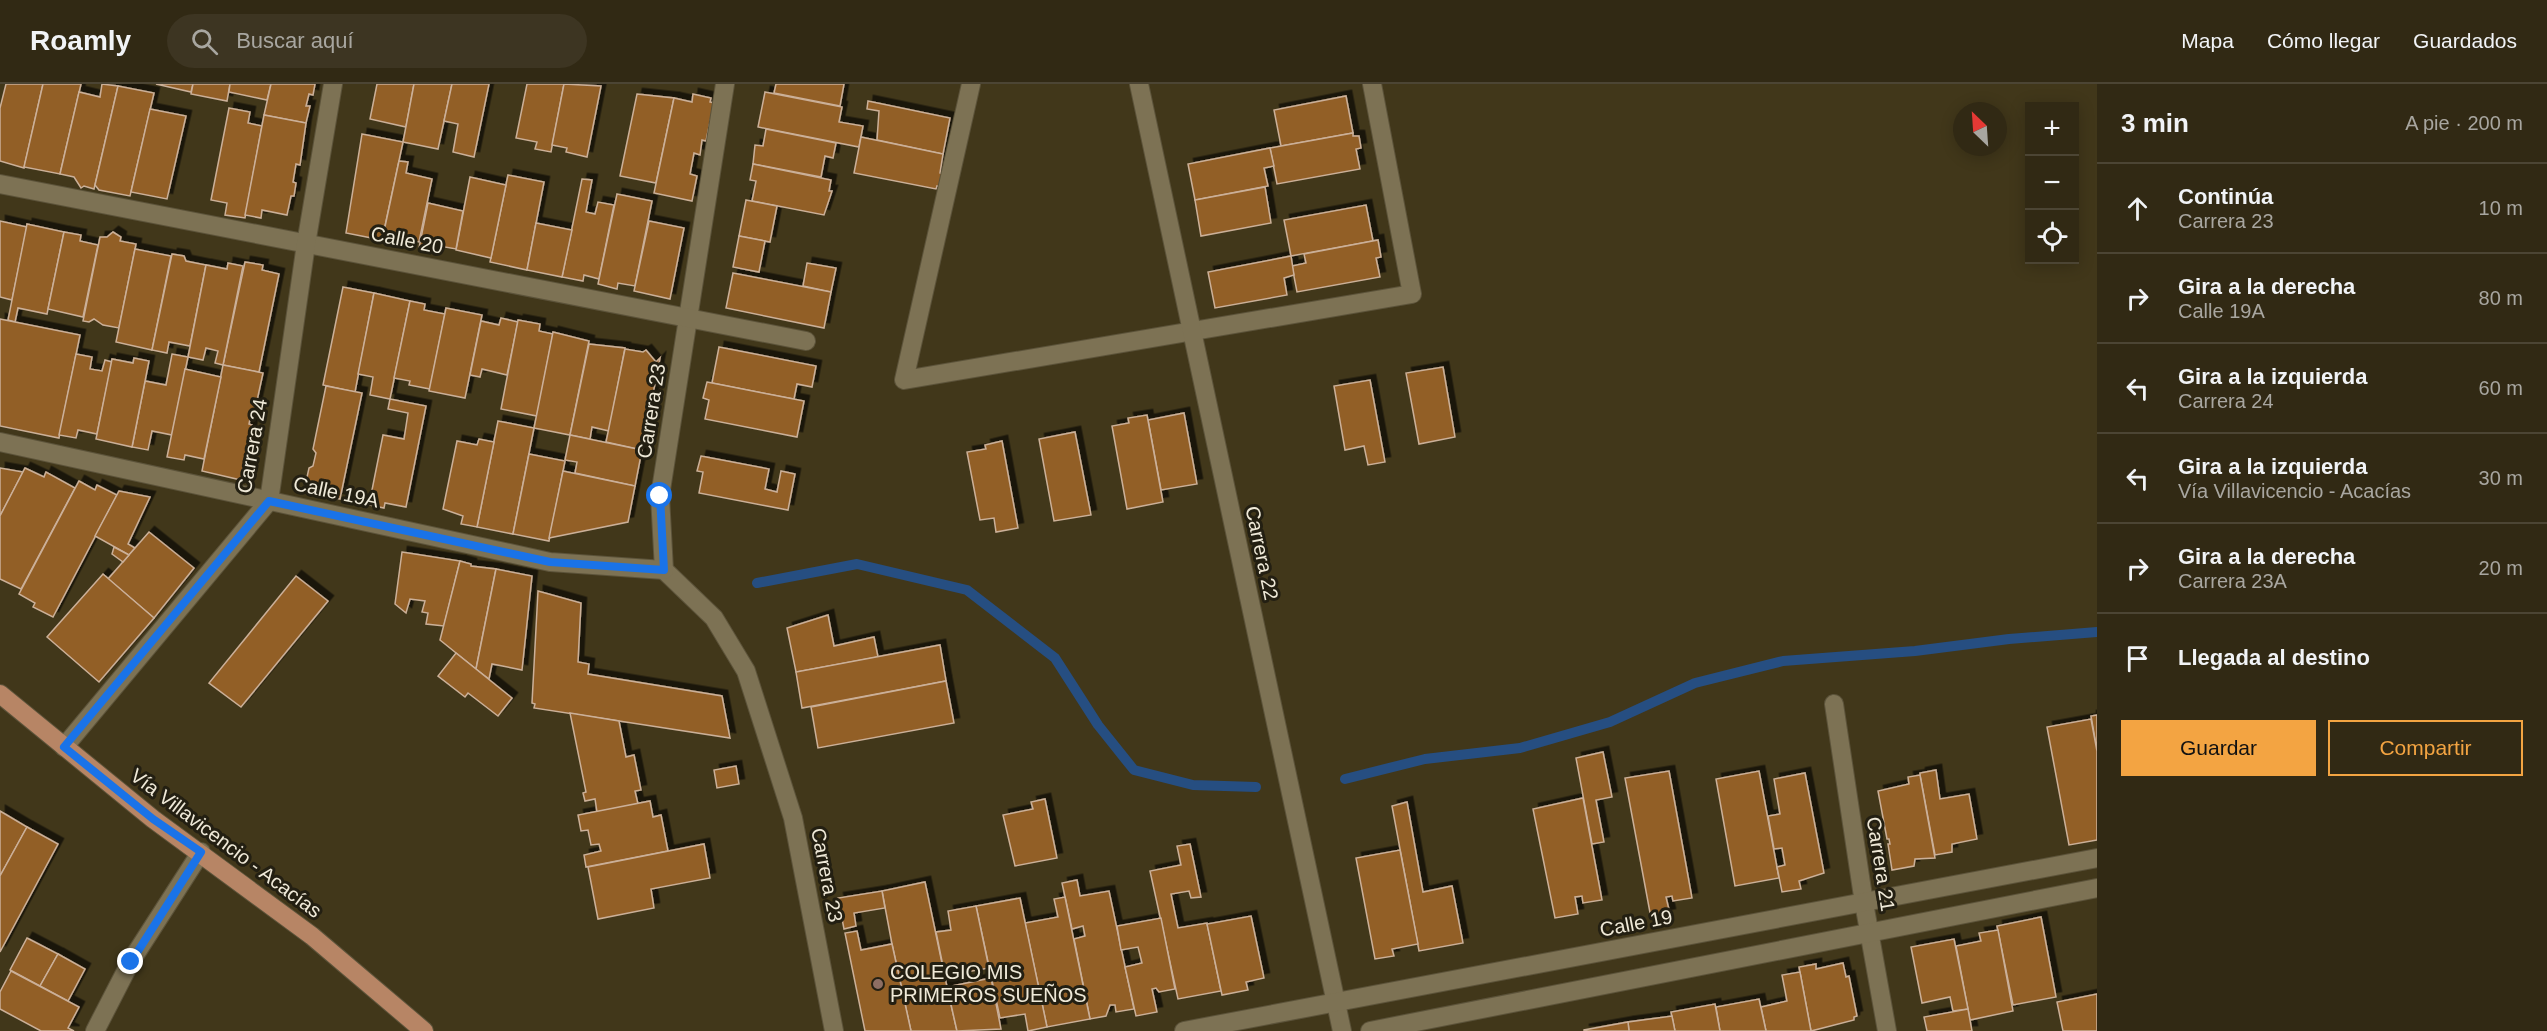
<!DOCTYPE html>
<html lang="es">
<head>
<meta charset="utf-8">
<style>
  :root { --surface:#312914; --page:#3d3522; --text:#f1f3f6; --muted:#a8a6a0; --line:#4c4534; --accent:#f3a442 }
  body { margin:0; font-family:Arial,sans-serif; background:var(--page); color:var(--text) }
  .controls { position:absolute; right:18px; top:18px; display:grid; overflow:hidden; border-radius:0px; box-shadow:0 3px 15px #0003 }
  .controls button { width:54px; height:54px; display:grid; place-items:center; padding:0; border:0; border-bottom:2px solid var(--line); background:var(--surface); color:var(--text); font:30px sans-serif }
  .compass { position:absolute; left:1953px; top:18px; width:54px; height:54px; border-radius:50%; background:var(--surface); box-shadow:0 3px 15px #0003; rotate:335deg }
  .stop { position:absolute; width:18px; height:18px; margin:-14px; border:4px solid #1a73e8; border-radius:50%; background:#fff }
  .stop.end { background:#1a73e8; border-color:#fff; box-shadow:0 2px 6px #0008 }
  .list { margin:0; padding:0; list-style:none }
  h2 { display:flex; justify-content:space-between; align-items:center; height:78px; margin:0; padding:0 24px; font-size:26px }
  h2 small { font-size:20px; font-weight:400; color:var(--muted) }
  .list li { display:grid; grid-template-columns:39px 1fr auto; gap:18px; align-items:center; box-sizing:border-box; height:90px; padding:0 24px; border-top:2px solid var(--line) }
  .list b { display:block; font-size:22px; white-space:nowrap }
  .list p { margin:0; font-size:20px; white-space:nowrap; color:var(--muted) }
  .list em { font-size:20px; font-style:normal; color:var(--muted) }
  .actions { display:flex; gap:12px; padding:18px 24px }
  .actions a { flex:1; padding:14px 0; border:2px solid var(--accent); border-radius:0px; text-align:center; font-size:21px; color:var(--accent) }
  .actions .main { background:var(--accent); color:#111 }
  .icon { flex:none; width:33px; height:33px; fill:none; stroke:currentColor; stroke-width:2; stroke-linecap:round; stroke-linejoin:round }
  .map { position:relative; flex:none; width:2097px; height:947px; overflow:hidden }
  header { display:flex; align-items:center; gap:36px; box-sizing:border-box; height:84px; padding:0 30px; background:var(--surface); border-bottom:2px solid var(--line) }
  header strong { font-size:28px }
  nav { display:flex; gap:33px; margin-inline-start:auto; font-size:21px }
  .search { width:420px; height:54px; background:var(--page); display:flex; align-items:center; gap:15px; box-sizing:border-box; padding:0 21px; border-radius:33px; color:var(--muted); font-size:22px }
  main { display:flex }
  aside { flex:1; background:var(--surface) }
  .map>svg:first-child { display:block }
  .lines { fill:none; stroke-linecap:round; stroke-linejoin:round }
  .stream { stroke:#264e81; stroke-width:10 }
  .building { fill:#925e28; stroke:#cbb098; stroke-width:1.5; filter:url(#shadow) }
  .minor-casing { stroke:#5c533a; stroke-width:20 }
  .major-casing { stroke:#5c533a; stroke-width:20 }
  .minor { stroke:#7d7254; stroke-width:18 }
  .major { stroke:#b78565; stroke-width:18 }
  .route { stroke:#1a73e8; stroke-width:8 }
  .education-dot { fill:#8d6e63; stroke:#231f12; stroke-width:2 }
  .labels { text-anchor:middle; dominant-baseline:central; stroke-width:6; stroke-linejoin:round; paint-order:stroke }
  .street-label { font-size:20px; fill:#efe9d8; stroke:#231f12 }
  .poi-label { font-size:20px; fill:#efe9d8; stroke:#231f12; text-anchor:start }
</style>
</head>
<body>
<header>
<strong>Roamly</strong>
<div class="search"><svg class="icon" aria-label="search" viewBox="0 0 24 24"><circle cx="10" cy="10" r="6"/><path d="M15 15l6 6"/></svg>Buscar aquí</div>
<nav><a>Mapa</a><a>Cómo llegar</a><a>Guardados</a></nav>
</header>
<main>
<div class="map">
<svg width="2097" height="947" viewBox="0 0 2097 947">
  <defs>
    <filter id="shadow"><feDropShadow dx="5.5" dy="-5.5" stdDeviation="0" flood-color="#0009"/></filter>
  </defs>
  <rect width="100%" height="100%" fill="#41371a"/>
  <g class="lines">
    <!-- stream -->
    <g class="stream">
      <polyline points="757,499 857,480 967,506 1055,574 1098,641 1134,686 1193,701 1256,703"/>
      <polyline points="1345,695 1425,675 1520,664 1610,638 1695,599 1783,577 1915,567 2009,555 2097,548"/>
    </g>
  </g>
  <!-- building -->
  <g class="building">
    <polygon points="6,0 43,0 24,84 0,77 0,24"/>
    <polygon points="81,0 60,90 24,83 43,0"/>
    <polygon points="102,0 118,2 94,105 84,102 81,104 74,93 60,90 79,8 100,13"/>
    <polygon points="156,0 193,0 191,8"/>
    <polygon points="193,0 230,0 227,17 191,10"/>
    <polygon points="230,0 271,0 267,16 229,8"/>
    <polygon points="271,0 315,0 313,11 309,10 306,22 310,22 306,39 264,31"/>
    <polygon points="377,0 414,0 406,43 370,35"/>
    <polygon points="414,0 452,0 438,65 403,58"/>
    <polygon points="452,0 489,0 474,73 453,68 458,40 444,37"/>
    <polygon points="527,0 564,0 551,68 535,65 537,58 516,54"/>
    <polygon points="564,0 601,2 587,73 566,68 567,64 552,61"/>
    <polygon points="776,0 844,0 840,22 774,9"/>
    <polygon points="118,2 154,9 130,112 99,106 95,101"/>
    <polygon points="765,8 842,23 839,38 863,42 859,63 758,43"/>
    <polygon points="637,10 674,14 656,99 620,92"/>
    <polygon points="693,10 711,14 710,18 714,19 706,57 702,56 700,71 694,69 690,90 697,92 692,117 654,109 674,14 692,18"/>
    <polygon points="1346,12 1353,49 1281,62 1274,26"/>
    <polygon points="868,17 950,34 943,70 877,56 879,27 867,25"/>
    <polygon points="229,24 250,28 248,39 262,42 245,134 225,131 227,119 211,116"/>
    <polygon points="150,25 186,32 167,115 131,108"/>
    <polygon points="264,31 306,39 300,81 296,80 293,98 296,99 294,112 291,112 287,131 262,126 261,134 245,131"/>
    <polygon points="766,45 836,59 833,74 825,72 821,93 753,80 755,61 763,62"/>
    <polygon points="1353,49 1353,52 1359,52 1361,64 1356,65 1360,85 1277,100 1270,64"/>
    <polygon points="362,50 403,58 382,156 346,149"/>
    <polygon points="861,53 943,70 940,89 944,90 941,103 937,102 936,105 854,89"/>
    <polygon points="1270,64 1274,82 1264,84 1268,102 1195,116 1188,80"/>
    <polygon points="399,77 408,78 406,89 432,95 419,158 383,152"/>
    <polygon points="753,80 831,96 829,107 832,107 824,131 752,117 756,97 750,96"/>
    <polygon points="508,91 544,98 527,186 490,178"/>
    <polygon points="470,93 506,101 491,174 456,166"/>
    <polygon points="582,95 592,96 586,128 595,130 598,118 614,121 599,195 584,191 583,197 562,193"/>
    <polygon points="1265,103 1271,139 1201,152 1195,116"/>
    <polygon points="617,110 652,117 635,202 618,199 617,205 598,200"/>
    <polygon points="746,116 777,122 770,158 739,152"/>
    <polygon points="428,119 463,127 456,165 434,161 432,167 419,164"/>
    <polygon points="1366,121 1373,157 1291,172 1284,136"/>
    <polygon points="0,137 27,143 12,216 0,213"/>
    <polygon points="649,137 684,144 670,215 634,207"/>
    <polygon points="536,139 572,146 562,193 527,186"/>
    <polygon points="27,140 64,148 47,230 18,224 15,238 8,236"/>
    <polygon points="64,148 81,151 80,157 98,161 83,233 48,225"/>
    <polygon points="113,148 121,153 120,157 136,160 119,244 103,241 94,235 89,238 83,237 100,153 107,153"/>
    <polygon points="739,152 765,157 759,188 733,183"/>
    <polygon points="1378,156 1381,173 1376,174 1380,193 1297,208 1292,182 1306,179 1304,170"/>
    <polygon points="135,165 171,172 152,266 116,258"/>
    <polygon points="172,170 184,172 186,177 206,181 190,262 169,258 167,269 152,266"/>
    <polygon points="1291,172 1294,191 1284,194 1287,211 1215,224 1208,188"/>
    <polygon points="245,178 263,181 262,186 279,190 259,288 223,281"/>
    <polygon points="228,179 243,182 223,281 215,279 218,267 206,264 203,276 188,273 206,181 227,185"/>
    <polygon points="807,179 836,184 831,208 803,202"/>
    <polygon points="733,189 831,208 824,244 726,224"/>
    <polygon points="343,203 374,209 355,308 323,301"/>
    <polygon points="374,209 410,217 390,315 370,311 373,293 358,290"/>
    <polygon points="410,217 425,220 424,226 445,230 430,305 409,301 410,297 394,294"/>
    <polygon points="446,224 482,231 465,314 429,307"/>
    <polygon points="501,234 518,238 507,291 482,285 480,293 470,291 481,237 499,241"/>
    <polygon points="0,235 80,251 59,354 0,342"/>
    <polygon points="518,236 540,240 539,247 553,250 537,332 501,325"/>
    <polygon points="553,248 589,257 570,351 534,344"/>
    <polygon points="589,260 625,264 609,347 592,343 590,355 570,351"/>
    <polygon points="719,263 816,282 812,303 797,300 794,315 712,299"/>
    <polygon points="625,265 643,268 646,266 656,278 660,274 642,366 606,358"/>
    <polygon points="76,270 92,273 90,285 102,287 105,276 112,278 97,350 78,346 76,354 59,351"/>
    <polygon points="172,270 188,273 172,351 152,347 148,366 132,363 145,297 166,301"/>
    <polygon points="134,274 149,277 132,363 96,355 112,275 133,279"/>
    <polygon points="223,281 263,289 255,326 252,325 249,340 252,341 241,396 202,387"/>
    <polygon points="1443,283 1455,353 1419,360 1406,289"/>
    <polygon points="185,285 221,293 204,375 185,371 184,376 167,373"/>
    <polygon points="1370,296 1385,378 1368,381 1364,362 1345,366 1334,302"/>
    <polygon points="707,298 804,317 797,353 705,335 709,316 703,314"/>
    <polygon points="326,302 362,309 340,415 304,407 309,384 313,382 316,369 313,365"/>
    <polygon points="390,315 426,322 406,423 385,419 384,424 369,421 383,351 404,355 408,329 388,325"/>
    <polygon points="1184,329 1197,400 1161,406 1148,336"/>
    <polygon points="1147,331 1163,418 1127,425 1112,342 1129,339 1128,334"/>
    <polygon points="498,337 534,344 513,450 477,443"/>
    <polygon points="1075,348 1091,431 1054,437 1039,355"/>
    <polygon points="570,351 642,366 635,402 575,389 577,378 565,376"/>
    <polygon points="479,355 494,358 477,443 461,440 463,432 443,425 457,357 477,361"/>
    <polygon points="1002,357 1018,444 996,448 994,434 980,436 967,368 986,365 985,361"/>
    <polygon points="529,370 565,377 549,457 513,450"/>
    <polygon points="701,372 769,385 765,405 777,408 781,387 795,390 788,426 699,409 703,388 697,387"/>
    <polygon points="0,384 23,388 0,432"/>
    <polygon points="25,384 44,393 46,388 75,404 21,505 0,495 0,432"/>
    <polygon points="563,387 635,402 628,438 549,454"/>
    <polygon points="79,397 95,406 97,401 117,411 53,533 33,523 35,519 19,510"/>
    <polygon points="119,407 150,413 128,460 135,464 129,471 95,452"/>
    <polygon points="149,448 194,484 154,534 108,495"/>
    <polygon points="114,463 129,471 123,478 112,470"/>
    <polygon points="402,468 460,477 444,542 426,540 428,529 422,528 425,517 410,515 406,529 395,520"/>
    <polygon points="460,477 471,480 471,482 496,485 476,585 440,556"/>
    <polygon points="496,485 532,492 522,586 492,580 489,595 476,585"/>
    <polygon points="103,490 154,534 99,598 47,553"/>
    <polygon points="296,492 328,517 241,623 209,599"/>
    <polygon points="538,507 581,519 578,578 589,580 588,590 722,612 730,654 534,624 535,620 532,619"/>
    <polygon points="828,531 834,562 874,553 878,573 796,588 787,544"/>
    <polygon points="940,561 946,597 802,624 796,588"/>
    <polygon points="456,569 512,614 498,632 468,609 465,613 438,592"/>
    <polygon points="946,597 954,639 818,664 811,623"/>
    <polygon points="570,629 619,637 626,673 634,671 641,706 635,707 638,720 597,728 595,715 585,717 583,709 586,708"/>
    <polygon points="2097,631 2097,667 2091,632"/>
    <polygon points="2091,635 2097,667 2097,756 2069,761 2047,643"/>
    <polygon points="1603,668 1612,713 1596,716 1604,758 1592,760 1576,674"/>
    <polygon points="736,682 739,700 717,704 714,686"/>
    <polygon points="1936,686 1940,715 1969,710 1977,755 1952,760 1952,768 1935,771 1920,691 1920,689"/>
    <polygon points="1669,687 1692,814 1673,817 1672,812 1666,813 1670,830 1651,834 1625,694"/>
    <polygon points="1759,687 1779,794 1735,802 1716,695"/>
    <polygon points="1805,689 1824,789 1799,797 1801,805 1782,808 1777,783 1785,781 1782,764 1774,765 1768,732 1780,730 1774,695"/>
    <polygon points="1920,691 1935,774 1915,775 1914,782 1892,786 1888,760 1890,760 1889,755 1887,755 1878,707 1909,700 1908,693"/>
    <polygon points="1583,714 1602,816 1583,819 1582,812 1575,813 1578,830 1555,834 1533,725"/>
    <polygon points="1045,715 1057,774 1015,782 1003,731 1033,725 1031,718"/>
    <polygon points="650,717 653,733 661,731 668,767 586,783 584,771 601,767 599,760 591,761 588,746 581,747 578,731"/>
    <polygon points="1407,718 1423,808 1452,802 1463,859 1419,867 1392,722"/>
    <polygon points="0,727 27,743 0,792"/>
    <polygon points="27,743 58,760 0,868 0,792"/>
    <polygon points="704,760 710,794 651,805 654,824 598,835 588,783"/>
    <polygon points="1190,760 1201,813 1191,814 1189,807 1171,810 1178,844 1207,839 1221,907 1178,915 1150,787 1181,781 1177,762"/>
    <polygon points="1400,766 1418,860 1392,865 1394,872 1375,875 1356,774"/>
    <polygon points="1077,796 1080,812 1109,807 1134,925 1116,928 1115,921 1110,921 1106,932 1090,935 1074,855 1085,852 1083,842 1072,845 1062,799"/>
    <polygon points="925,798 947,903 957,947 911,947 892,860 882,807"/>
    <polygon points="882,807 885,824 854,829 856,842 844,845 838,814"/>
    <polygon points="1065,813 1090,935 1047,943 1025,839 1058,833 1054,815"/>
    <polygon points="1020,814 1047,943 1028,947 1025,930 1000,934 976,822"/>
    <polygon points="976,822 989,884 945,892 936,848 951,846 948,827"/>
    <polygon points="1251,832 1264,894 1246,898 1248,906 1222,911 1207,840"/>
    <polygon points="2041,833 2056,913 2013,921 1997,842"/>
    <polygon points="1161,834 1175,905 1159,908 1156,904 1152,905 1157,928 1136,932 1125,883 1142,879 1138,863 1121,866 1117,842"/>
    <polygon points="1998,846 2013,927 1970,936 1956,862 1981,857 1979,849"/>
    <polygon points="857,847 861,866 892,860 911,947 865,947 845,849"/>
    <polygon points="27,854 58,870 40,902 10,886"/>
    <polygon points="1954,855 1968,925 1953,927 1950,913 1922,919 1911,863"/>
    <polygon points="58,870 85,885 68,917 40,902"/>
    <polygon points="1843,879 1846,893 1849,892 1857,932 1854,933 1854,936 1811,947 1799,883 1816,880 1816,885"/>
    <polygon points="11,887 79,923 68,944 74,947 41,947 0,925 0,908"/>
    <polygon points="1800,888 1811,947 1766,947 1761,923 1787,917 1782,891"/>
    <polygon points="991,894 1001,945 957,947 947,903"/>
    <polygon points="2097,910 2097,947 2063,947 2057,918"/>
    <polygon points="1759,915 1766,947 1720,947 1716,923"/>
    <polygon points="1715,920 1720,947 1675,947 1671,928"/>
    <polygon points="1968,925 1972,947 1927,947 1924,933"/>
    <polygon points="1672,932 1675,947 1629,947 1628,938"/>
    <polygon points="1628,938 1629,947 1584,947 1584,946"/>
  </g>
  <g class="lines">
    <!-- minor casing -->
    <g class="minor-casing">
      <g id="minor">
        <polyline points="725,0 660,412 664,486 714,534 746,587 793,734 834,947"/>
        <polyline points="971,0 904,296 1412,210 1372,0"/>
        <polyline points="1139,0 1342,947"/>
        <polyline points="0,100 806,257"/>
        <polyline points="0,358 550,478 664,486"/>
        <polyline points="1834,620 1864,819 1887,947"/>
        <polyline points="64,663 269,417 306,160 333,0"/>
        <polyline points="95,947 131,877 201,768"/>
        <polyline points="1184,947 2097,774"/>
        <polyline points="1370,947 2097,804"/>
      </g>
    </g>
    <!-- major casing -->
    <g class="major-casing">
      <polyline id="major" points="0,610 153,735 312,852 424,947"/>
    </g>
    <!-- minor -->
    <use href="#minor" class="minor"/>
    <!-- major -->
    <use href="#major" class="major"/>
  </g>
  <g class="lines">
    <!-- route -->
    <polyline class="route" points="131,878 201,768 153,735 64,663 269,417 550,478 664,486 660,412"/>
  </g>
  <!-- markers -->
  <circle class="education-dot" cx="878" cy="900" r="6"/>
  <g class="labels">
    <!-- street labels -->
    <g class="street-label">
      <text transform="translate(407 156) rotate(11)">Calle 20</text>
      <text transform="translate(651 327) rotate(-81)">Carrera 23</text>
      <text transform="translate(252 362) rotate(-80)">Carrera 24</text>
      <text transform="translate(336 408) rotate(12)">Calle 19A</text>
      <text transform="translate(1262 469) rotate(78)">Carrera 22</text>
      <text transform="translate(226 759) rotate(37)">Vía Villavicencio - Acacías</text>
      <text transform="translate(1881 780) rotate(81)">Carrera 21</text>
      <text transform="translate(827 791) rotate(79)">Carrera 23</text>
      <text transform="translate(1636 839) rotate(-11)">Calle 19</text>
    </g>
    <!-- poi labels -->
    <g class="poi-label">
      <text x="890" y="888">COLEGIO MIS<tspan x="890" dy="23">PRIMEROS SUEÑOS</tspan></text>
    </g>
  </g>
</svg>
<div class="controls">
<button>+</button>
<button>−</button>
<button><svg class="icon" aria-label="locate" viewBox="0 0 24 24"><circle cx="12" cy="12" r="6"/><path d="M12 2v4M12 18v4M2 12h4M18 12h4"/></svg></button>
</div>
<svg class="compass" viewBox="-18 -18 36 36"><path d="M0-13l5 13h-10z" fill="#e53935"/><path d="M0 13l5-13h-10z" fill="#a8a6a0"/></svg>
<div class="stop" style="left:660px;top:412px"></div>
<div class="stop end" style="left:131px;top:878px"></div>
</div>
<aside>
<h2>3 min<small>A pie · 200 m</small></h2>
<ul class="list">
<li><svg class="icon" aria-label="ahead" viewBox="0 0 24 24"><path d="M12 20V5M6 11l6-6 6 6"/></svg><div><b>Continúa</b><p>Carrera 23</p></div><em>10 m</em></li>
<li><svg class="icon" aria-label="right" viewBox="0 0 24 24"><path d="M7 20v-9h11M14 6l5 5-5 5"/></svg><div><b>Gira a la derecha</b><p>Calle 19A</p></div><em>80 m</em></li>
<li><svg class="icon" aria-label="left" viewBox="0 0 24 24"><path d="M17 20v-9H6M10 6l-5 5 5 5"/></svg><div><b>Gira a la izquierda</b><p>Carrera 24</p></div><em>60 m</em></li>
<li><svg class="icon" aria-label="left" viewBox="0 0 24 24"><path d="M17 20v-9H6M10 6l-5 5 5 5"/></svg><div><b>Gira a la izquierda</b><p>Vía Villavicencio - Acacías</p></div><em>30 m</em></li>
<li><svg class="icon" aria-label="right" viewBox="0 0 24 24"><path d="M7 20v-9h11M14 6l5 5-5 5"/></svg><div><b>Gira a la derecha</b><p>Carrera 23A</p></div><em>20 m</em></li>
<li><svg class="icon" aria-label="arrive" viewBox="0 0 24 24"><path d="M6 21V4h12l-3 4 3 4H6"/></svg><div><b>Llegada al destino</b></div></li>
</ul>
<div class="actions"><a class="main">Guardar</a><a>Compartir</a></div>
</aside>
</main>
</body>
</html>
